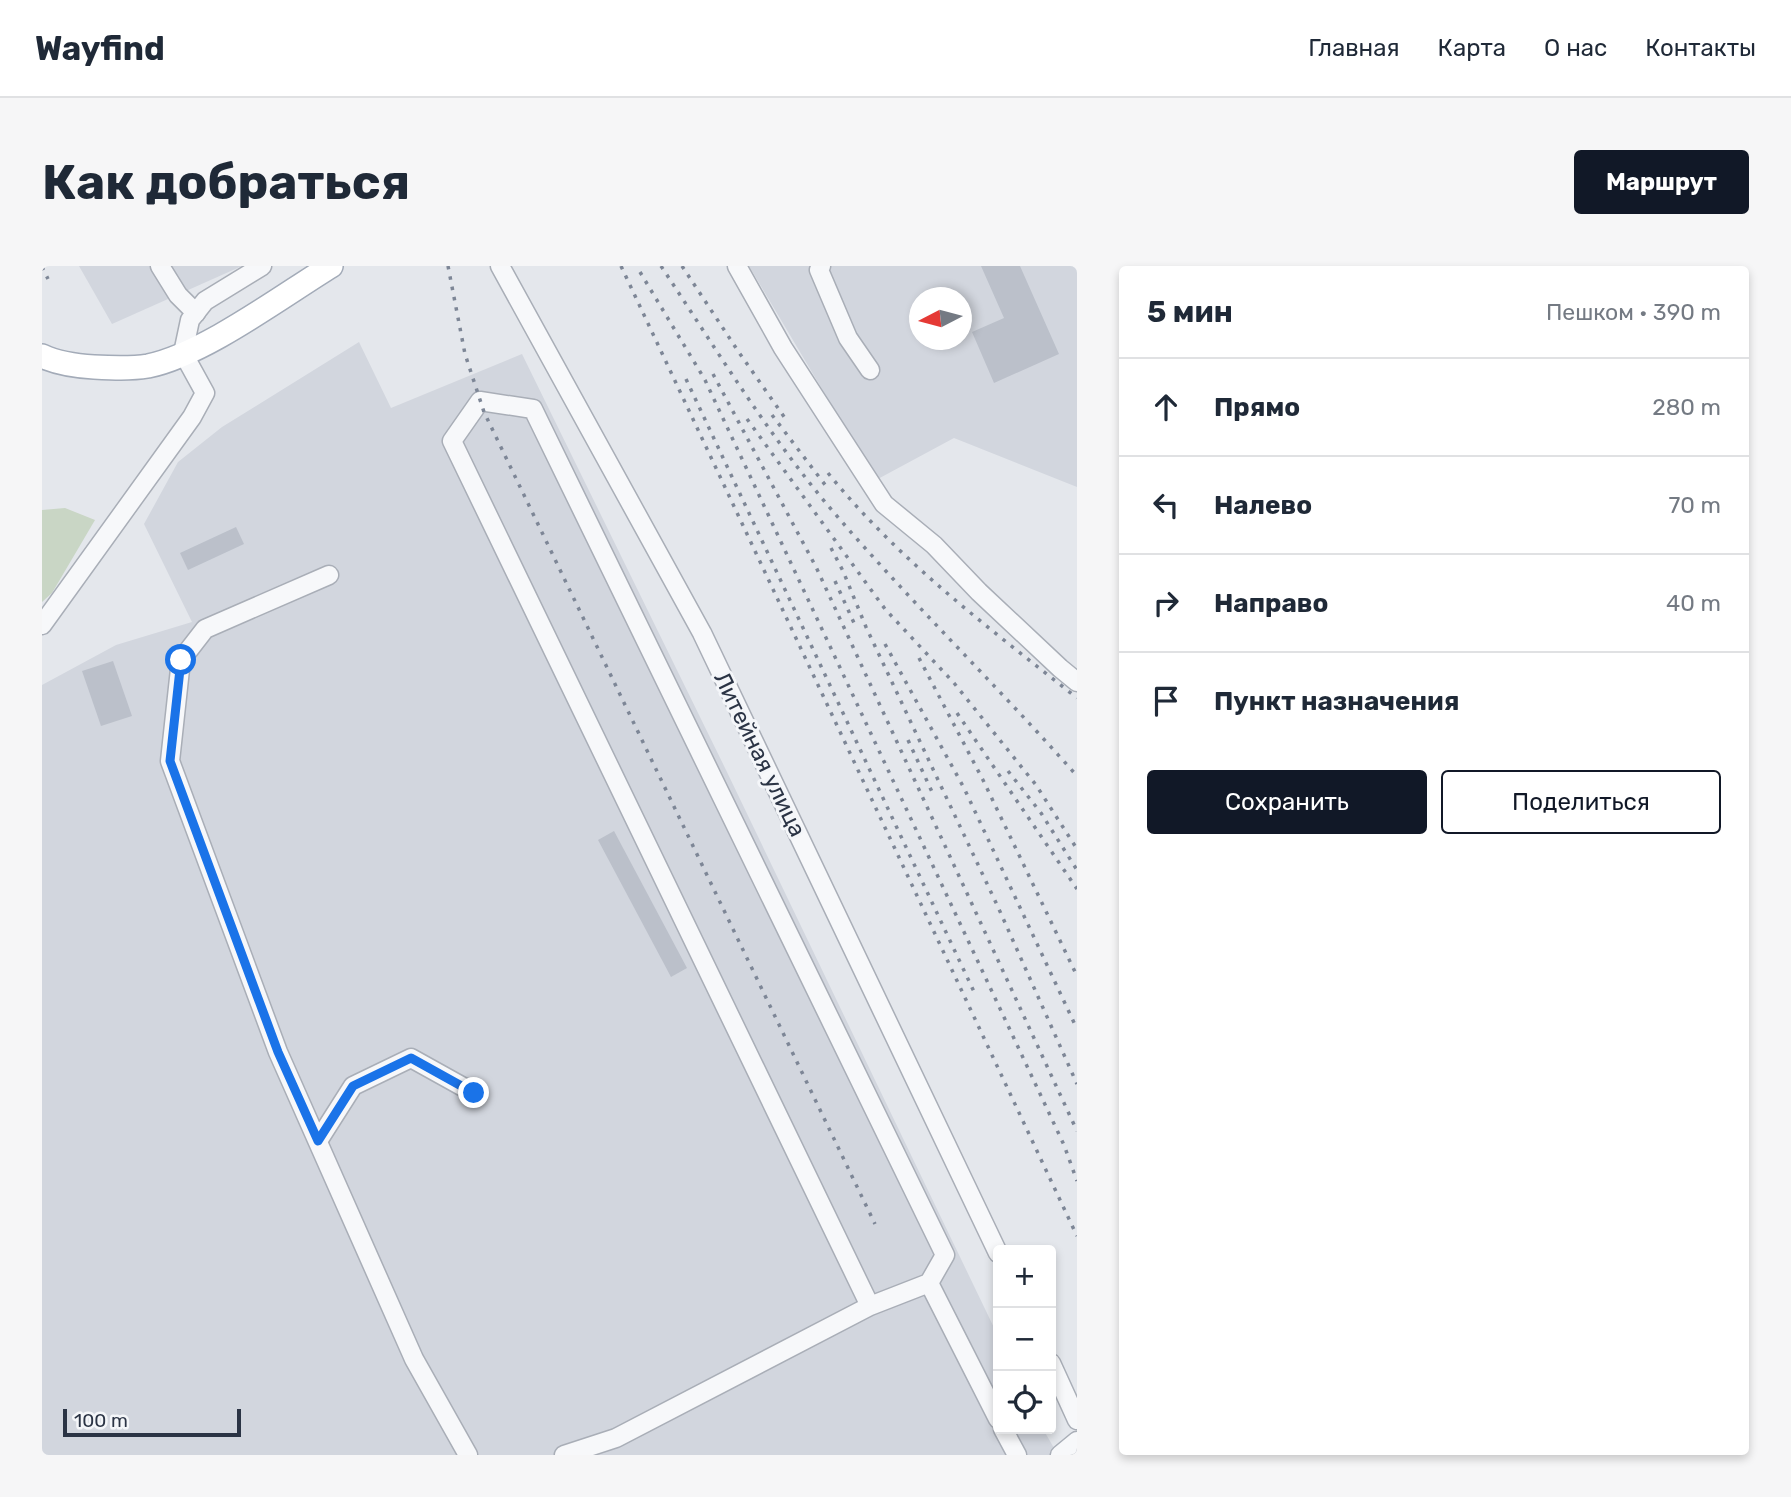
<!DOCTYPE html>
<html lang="ru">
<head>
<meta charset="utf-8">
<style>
  :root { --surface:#fff; --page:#f6f6f7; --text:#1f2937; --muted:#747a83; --line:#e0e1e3; --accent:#111827 }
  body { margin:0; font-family:Rubik,sans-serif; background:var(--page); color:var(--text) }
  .controls { position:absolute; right:21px; bottom:21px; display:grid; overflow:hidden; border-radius:7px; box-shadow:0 4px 10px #0003 }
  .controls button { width:63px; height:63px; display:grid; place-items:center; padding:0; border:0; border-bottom:2px solid var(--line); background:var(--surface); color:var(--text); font:35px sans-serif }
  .compass { position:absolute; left:867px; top:21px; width:63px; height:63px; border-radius:50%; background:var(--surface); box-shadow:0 4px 10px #0003; rotate:264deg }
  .scale { position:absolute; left:21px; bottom:18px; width:178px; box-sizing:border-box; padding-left:7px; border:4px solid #2b3445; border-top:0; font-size:19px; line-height:24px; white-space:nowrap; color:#2b3445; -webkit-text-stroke:5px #f4f6f9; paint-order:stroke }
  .stop { position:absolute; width:21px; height:21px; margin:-16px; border:5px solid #1a73e8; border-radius:50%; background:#fff }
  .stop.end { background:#1a73e8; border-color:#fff; box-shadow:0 2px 7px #0008 }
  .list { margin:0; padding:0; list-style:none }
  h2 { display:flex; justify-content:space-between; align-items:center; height:91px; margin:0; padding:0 28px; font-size:30px }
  h2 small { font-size:23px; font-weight:400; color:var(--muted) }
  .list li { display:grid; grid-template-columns:46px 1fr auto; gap:21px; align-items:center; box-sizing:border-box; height:98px; padding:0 28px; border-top:2px solid var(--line) }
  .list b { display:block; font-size:26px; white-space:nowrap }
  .list em { font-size:23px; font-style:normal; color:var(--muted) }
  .actions { display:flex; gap:14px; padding:21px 28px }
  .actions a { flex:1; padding:16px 0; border:2px solid var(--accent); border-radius:7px; text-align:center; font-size:24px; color:var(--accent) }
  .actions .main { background:var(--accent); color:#fff }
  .icon { flex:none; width:38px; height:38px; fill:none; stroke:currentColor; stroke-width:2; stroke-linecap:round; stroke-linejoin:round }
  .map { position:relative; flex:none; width:1035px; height:1189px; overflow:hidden; border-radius:7px }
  header { display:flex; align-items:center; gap:42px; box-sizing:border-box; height:98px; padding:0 35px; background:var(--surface); border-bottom:2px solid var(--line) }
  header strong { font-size:33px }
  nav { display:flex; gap:38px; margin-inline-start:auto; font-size:24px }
  .intro { display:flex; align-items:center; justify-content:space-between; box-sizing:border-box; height:168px; padding:0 42px }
  h1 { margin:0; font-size:49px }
  .button { padding:18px 32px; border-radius:7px; background:var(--accent); color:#fff; font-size:24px; font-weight:700 }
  main { display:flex; gap:42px; padding:0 42px }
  aside { flex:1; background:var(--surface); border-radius:7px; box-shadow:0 4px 10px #0003 }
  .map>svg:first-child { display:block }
  .built { fill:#d2d6de; fill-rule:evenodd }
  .green { fill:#c9d6c5 }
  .building { fill:#bbc0ca }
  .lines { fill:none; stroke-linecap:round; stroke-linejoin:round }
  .minor-casing { stroke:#a9aeb7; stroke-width:21 }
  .major-casing { stroke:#a3abb8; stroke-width:26 }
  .minor { stroke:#f7f8fa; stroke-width:18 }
  .major { stroke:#fff; stroke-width:23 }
  .rail { stroke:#7d8696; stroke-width:3.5; stroke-dasharray:3.5 7; stroke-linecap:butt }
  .route { stroke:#1a73e8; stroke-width:9 }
  .labels { text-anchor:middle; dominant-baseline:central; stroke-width:6; stroke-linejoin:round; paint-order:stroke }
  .street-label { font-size:23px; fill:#2b3445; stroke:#f4f6f9 }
</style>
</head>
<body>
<header>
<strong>Wayfind</strong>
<nav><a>Главная</a><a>Карта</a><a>О нас</a><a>Контакты</a></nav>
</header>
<div class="intro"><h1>Как добраться</h1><a class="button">Маршрут</a></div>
<main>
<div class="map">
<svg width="1035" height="1189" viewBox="0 0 1035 1189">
  <rect width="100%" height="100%" fill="#e4e7ec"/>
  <!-- built -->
  <g class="built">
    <polygon points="37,0 200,0 70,58"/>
    <path d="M707 0H1035V221L912 172 834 214ZM878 32H920V74H878Z"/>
    <polygon points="317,76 349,142 480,88 684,504 956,1070 956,1163 1001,1163 1016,1189 0,1189 0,419 74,379 150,356 102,258 136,196 180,161"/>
  </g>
  <!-- green -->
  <polygon class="green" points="23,242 53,254 10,327 0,336 0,244"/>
  <!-- building -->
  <g class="building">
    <polygon points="939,0 978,0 1017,88 952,117 930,66 962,52"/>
    <polygon points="194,261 202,278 146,304 138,287"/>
    <polygon points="71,395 90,450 59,460 40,405"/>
    <polygon points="572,565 645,702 629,711 556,574"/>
  </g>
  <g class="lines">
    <!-- minor casing -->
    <g class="minor-casing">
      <g id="minor">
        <polyline points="118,0 136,29 154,47"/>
        <polyline points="458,0 660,367 956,987"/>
        <polyline points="695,0 741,82 842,238 892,279 937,326 1018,402 1035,416"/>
        <polyline points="779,0 777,4 806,72 828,104"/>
        <polyline points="287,309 163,363 139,394 128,495 236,786 372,1093 426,1189"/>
        <polyline points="0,359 150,151 163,127 141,87 148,54 163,35 220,0"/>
        <polyline points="276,875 311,820 369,792 432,827"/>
        <polyline points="887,1017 956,1153"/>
        <polyline points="1009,1097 1035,1154"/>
        <polyline points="961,1163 975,1189"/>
        <polyline points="522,1189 574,1172 828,1040 887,1017 903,989 491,143 438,135 410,175 828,1040"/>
        <polyline points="1018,1189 1035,1175"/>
      </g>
    </g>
    <!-- major casing -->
    <g class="major-casing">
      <path id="major" d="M0 90C15 97 35 100 52 101 70 102 88 103 106 100 161 89 240 30 289 0"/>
    </g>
    <!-- minor -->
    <use href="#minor" class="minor"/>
    <!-- major -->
    <use href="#major" class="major"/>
    <!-- rail -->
    <g class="rail">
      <polyline points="406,0 423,88 442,146 833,958"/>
      <polyline points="579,0 1035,970"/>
      <path d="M619 0C672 80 722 162 783 236 863 331 953 417 1035 510"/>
      <polyline points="640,0 696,85 745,155"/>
      <polyline points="0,1 6,13"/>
      <polyline points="598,6 663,114 1022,879 1035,915"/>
      <polyline points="671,108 774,301 1035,865"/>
      <polyline points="644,113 934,730"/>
      <polyline points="730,149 787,224"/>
      <polyline points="705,153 843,343 912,417 994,519 1035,583"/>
      <path d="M786 207C857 295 947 362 1035 432"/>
      <polyline points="789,282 801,305 824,361 956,641 1035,818"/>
      <polyline points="793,315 812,357"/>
      <polyline points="843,378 922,522 1035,763"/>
      <polyline points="877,392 941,514 1035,710"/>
      <polyline points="915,447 1035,623"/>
      <polyline points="866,474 891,528"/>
      <polyline points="966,505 999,547 1035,604"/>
    </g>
  </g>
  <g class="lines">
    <!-- route -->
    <polyline class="route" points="139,394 128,495 236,786 276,875 311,820 369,792 432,827"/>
  </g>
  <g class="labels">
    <!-- street labels -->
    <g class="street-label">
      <text transform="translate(718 488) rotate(64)">Литейная улица</text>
    </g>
  </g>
</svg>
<div class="controls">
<button>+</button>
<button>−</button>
<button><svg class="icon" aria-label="locate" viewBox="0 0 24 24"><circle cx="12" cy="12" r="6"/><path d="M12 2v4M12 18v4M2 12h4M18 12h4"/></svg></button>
</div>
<svg class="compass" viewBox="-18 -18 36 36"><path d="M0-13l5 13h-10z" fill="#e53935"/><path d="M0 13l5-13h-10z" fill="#747a83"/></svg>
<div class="scale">100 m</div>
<div class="stop" style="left:139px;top:394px"></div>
<div class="stop end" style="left:432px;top:827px"></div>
</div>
<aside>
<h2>5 мин<small>Пешком · 390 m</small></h2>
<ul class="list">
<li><svg class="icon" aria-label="ahead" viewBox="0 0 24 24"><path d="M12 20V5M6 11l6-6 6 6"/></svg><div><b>Прямо</b></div><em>280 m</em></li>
<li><svg class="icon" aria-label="left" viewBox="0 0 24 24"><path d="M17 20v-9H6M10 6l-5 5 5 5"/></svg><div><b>Налево</b></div><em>70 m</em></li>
<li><svg class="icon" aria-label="right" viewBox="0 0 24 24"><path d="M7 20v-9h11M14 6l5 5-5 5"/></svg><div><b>Направо</b></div><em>40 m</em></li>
<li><svg class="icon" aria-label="arrive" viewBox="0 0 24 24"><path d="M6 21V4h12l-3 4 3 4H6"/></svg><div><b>Пункт назначения</b></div></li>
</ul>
<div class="actions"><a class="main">Сохранить</a><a>Поделиться</a></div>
</aside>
</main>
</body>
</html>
